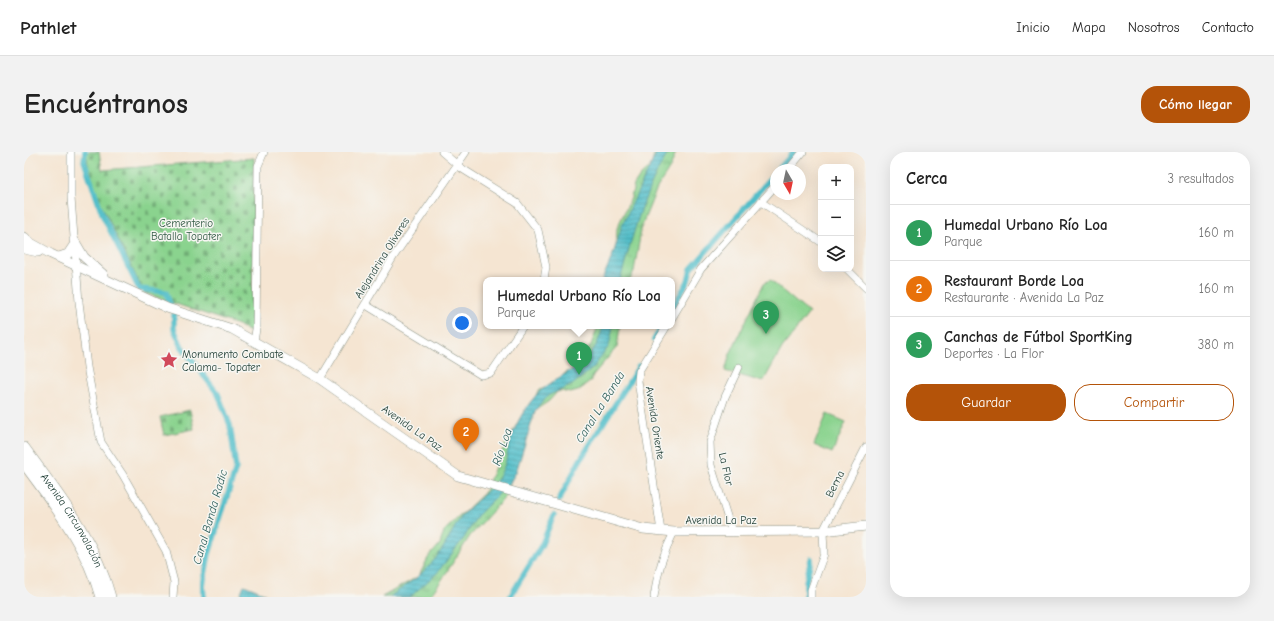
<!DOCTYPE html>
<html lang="es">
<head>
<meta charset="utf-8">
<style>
  :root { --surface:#fff; --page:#f2f2f2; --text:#222; --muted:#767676; --line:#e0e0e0; --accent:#b45309 }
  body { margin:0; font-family:"Comic Neue",sans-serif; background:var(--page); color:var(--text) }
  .controls { position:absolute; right:12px; top:12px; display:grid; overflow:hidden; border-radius:8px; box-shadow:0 4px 16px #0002 }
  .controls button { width:36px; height:36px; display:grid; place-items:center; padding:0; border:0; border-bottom:1px solid var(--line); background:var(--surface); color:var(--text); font:20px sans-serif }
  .compass { position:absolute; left:746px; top:12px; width:36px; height:36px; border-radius:50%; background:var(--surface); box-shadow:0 4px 16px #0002; rotate:171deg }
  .you { position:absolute; left:438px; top:171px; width:14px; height:14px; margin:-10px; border:3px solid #fff; border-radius:50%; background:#1a73e8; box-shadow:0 0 0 6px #1a73e833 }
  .badge { display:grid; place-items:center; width:26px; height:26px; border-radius:50%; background:var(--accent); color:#fff; font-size:13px; font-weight:700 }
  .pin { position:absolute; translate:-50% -33px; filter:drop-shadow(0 1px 2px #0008) }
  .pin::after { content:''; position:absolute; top:21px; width:14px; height:12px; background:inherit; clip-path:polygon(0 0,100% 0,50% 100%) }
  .popup { position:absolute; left:459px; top:125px; width:192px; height:52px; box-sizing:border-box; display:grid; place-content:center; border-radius:8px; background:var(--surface); filter:drop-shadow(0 1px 3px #0005); font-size:13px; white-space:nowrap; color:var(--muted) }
  .popup b { font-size:15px; color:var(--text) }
  .popup::after { content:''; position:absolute; left:50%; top:100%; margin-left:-8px; border:8px solid transparent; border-top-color:var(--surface) }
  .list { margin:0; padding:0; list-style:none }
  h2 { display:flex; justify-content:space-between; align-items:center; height:52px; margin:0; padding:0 16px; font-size:17px }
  h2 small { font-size:13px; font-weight:400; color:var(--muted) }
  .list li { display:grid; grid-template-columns:26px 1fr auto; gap:12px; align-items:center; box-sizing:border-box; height:56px; padding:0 16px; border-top:1px solid var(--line) }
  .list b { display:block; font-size:15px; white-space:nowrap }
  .list p { margin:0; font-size:13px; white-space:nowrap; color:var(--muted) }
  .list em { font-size:13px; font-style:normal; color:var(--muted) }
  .actions { display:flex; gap:8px; padding:12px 16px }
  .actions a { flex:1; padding:9px 0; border:1px solid var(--accent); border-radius:16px; text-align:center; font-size:14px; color:var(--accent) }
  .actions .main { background:var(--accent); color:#fff }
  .icon { flex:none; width:22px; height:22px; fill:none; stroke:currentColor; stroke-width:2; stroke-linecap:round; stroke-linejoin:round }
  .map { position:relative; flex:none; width:842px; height:445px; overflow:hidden; border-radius:16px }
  header { display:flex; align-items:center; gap:24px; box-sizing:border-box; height:56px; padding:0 20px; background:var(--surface); border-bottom:1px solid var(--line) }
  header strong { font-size:19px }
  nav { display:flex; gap:22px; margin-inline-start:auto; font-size:14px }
  .intro { display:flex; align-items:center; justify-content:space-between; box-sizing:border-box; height:96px; padding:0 24px }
  h1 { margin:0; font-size:28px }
  .button { padding:10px 18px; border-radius:16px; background:var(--accent); color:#fff; font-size:14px; font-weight:700 }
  main { display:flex; gap:24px; padding:0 24px }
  aside { flex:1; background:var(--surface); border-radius:16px; box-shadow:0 4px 16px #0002 }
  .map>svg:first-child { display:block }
  .cemetery { fill:url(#cemetery-stones); stroke:#548861 }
  .park { fill:url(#park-tufts); stroke:#548861 }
  .pitch { fill:#8ad38e; stroke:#548861 }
  .water { fill:url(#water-rules); stroke:#387e7e }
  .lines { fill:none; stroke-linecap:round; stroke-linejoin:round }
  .canal { stroke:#51bec9; stroke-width:5.5 }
  .minor-casing { stroke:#8a9183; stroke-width:8 }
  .major-casing { stroke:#8a9183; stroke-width:10 }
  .highway-casing { stroke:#8a9183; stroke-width:12 }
  .minor { stroke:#fff; stroke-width:7 }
  .major { stroke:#fff; stroke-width:9 }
  .highway { stroke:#fff; stroke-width:11 }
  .labels { text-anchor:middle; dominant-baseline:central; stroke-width:3; stroke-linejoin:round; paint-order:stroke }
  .park-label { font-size:11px; fill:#345b46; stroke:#f6f6f2 }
  .street-label { font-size:11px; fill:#1f3d34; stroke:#f6f6f2 }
  .poi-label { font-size:11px; fill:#1f3d34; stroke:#f6f6f2; text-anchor:start }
  .water-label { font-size:12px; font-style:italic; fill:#2c5d59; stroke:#f6f6f2 }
</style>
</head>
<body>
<header>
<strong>Pathlet</strong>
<nav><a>Inicio</a><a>Mapa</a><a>Nosotros</a><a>Contacto</a></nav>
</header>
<div class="intro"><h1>Encuéntranos</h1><a class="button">Cómo llegar</a></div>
<main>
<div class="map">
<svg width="842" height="445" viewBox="0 0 842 445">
  <defs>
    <pattern id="cemetery-stones" width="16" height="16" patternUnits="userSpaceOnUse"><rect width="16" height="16" fill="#8ad38e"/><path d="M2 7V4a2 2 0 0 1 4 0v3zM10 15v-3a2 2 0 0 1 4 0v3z" fill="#70ac75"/></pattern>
    <pattern id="park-tufts" width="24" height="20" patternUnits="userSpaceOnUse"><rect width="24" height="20" fill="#8ad38e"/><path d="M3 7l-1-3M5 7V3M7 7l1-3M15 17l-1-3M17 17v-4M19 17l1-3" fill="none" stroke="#70ac75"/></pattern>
    <pattern id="water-rules" width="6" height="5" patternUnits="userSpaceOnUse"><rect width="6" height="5" fill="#51bec9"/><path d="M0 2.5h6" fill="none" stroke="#439ca4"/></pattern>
  </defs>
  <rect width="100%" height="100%" fill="#f6f6f2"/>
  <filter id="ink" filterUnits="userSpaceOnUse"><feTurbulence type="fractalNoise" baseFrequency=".025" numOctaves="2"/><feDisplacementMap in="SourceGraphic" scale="8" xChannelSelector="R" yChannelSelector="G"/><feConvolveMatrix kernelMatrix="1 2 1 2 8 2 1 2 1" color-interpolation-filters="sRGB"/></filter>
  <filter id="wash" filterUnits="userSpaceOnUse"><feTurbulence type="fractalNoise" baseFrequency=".012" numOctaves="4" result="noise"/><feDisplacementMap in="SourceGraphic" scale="16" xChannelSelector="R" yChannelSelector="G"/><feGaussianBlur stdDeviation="0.9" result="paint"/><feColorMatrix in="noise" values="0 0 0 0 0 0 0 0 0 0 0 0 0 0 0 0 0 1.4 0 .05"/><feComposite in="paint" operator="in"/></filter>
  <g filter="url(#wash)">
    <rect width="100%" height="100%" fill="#f5e5d2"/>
    <!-- cemetery -->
    <g class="cemetery">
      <polygon points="62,0 75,0 78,18 230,6 228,181 214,173 120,141 67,31"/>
      <polygon points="166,258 170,277 140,283 136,265"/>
    </g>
    <!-- park -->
    <g class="park">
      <polygon points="631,0 652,0 647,14 633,36 618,73 610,119 606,128 581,128 592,93 593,76 607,46 610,33 616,24 627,14"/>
      <polygon points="574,174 596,174 593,195 569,223 567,229 554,239 546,241 537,239 533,240 525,249 504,263 483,343 446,384 417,429 405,445 358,445 395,424 404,406 416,392 420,379 460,341 477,301 497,265 511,249 512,243 516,238 540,227 540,222 543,220 550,220 556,214 557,208 567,193"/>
    </g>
    <!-- pitch -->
    <g class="pitch">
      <polygon points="746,128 785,161 758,196 739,230 701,219 706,202 740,131"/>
      <polygon points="803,262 822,270 808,301 790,293"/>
    </g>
    <!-- water -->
    <g class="water">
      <path d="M633 0H645C619 39 609 84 596 128H578L590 100 598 73Z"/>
      <path d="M579 174H589L585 194 569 216 548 233 525 243 518 249 511 260 492 320 485 332 453 364 440 386 413 421 386 445H365C385 432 404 419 417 399 426 386 431 372 441 360 454 347 472 335 479 317 483 309 483 300 486 291 490 275 498 261 508 248 534 217 569 220 579 174Z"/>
      <polygon points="220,433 240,441 241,445 215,445"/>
    </g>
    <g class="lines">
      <!-- canal -->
      <g class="canal">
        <polyline points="61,0 60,9 79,64 115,137 142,140 146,152"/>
        <polyline points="754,18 770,0"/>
        <polyline points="648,157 664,129 667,117 752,20"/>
        <polyline points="150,163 150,177 158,195 194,242 206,273 212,316 185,402 179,433 180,445"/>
        <polyline points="630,188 638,174"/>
        <polyline points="535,348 555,310 615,214"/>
        <polyline points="486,445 517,394 530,363"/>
        <polyline points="782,445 782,430 787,407"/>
      </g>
    </g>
  </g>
  <g filter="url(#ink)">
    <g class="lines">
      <!-- minor casing -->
      <g class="minor-casing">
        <g id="minor">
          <polyline points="47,0 47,46 55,150 63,215 77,290 99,323 142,399 150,430 149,445"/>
          <polyline points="418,0 437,16 493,51 514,78 522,115 520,128"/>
          <polyline points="764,18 779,0"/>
          <polyline points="737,50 797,90"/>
          <polyline points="823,117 842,136"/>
          <polyline points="342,153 457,223 467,221 499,174"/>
          <polyline points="648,166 677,117 752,33"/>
          <polyline points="230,190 232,177 234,14 240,0"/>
          <polyline points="296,227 370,104 442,0"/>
          <polyline points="637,379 614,229 615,219 643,174"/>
          <polyline points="708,380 687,313 686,290 701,245 715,215"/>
          <path d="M630 445C633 421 639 401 650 380"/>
          <polyline points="787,445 787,438 800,402 799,379 842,295"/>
        </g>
      </g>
      <!-- major casing -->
      <g class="major-casing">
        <g id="major">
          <polyline points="0,87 27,102 143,156 208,177 296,227 434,324 619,377 650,380 799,379 842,374"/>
          <polyline points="50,88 60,105 79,122"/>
          <polyline points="35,105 44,102 50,93"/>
        </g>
      </g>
      <!-- highway casing -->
      <g class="highway-casing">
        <g id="highway">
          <polyline points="0,86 1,87"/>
          <polyline points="0,96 14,99"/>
          <path id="s1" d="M0 296C34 343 71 388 86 445"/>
          <path d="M0 311C31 353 63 394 77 445"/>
        </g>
      </g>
      <!-- minor -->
      <use href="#minor" class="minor"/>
      <!-- major -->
      <use href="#major" class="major"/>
      <!-- highway -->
      <use href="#highway" class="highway"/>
    </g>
  </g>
  <!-- icons -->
  <defs>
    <g id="sight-bare" transform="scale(1.38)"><path d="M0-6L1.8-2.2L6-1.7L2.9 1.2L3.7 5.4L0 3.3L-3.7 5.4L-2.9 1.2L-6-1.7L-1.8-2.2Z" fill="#d1495b" stroke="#f6f6f2" stroke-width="2.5" paint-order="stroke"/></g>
  </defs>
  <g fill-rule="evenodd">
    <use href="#sight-bare" x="145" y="208"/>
  </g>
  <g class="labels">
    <!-- park labels -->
    <g class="park-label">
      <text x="162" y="71">Cementerio<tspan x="162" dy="13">Batalla Topater</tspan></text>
    </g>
    <!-- street labels -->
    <g class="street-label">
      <text transform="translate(358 106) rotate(-58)">Alejandrina Olivares</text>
      <text transform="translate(631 271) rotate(81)">Avenida Oriente</text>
      <text transform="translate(388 276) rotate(35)">Avenida La Paz</text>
      <text transform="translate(702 317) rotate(77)">La Flor</text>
      <text transform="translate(811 332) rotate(-63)">Berna</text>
      <text stroke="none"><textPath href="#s1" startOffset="87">Avenida Circunvalación</textPath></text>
      <text x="697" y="368">Avenida La Paz</text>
    </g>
    <!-- poi labels -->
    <g class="poi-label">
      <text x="158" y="202">Monumento Combate<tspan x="158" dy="13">Calama- Topater</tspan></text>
    </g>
    <!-- water labels -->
    <g class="water-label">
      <text transform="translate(576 255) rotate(-58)">Canal La Banda</text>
      <text transform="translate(478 295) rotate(-71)">Río Loa</text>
      <text transform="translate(186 365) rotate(-74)">Canal Banda Radic</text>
    </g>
  </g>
</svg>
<div class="controls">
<button>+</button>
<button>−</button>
<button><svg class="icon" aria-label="layers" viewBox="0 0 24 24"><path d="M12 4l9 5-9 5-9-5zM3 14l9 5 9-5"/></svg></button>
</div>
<svg class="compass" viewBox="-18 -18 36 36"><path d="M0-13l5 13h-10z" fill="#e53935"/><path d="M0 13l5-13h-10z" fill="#767676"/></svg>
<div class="you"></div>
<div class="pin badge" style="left:555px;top:223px;background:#2e9e5b">1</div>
<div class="popup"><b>Humedal Urbano Río Loa</b>Parque</div>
<div class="pin badge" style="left:442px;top:299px;background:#e8710a">2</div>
<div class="pin badge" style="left:742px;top:182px;background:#2e9e5b">3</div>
</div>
<aside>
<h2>Cerca<small>3 resultados</small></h2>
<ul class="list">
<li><span class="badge" style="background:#2e9e5b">1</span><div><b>Humedal Urbano Río Loa</b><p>Parque</p></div><em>160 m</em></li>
<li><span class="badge" style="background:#e8710a">2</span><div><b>Restaurant Borde Loa</b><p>Restaurante · Avenida La Paz</p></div><em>160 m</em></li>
<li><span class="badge" style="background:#2e9e5b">3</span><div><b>Canchas de Fútbol SportKing</b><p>Deportes · La Flor</p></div><em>380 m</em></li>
</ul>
<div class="actions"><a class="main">Guardar</a><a>Compartir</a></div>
</aside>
</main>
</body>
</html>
